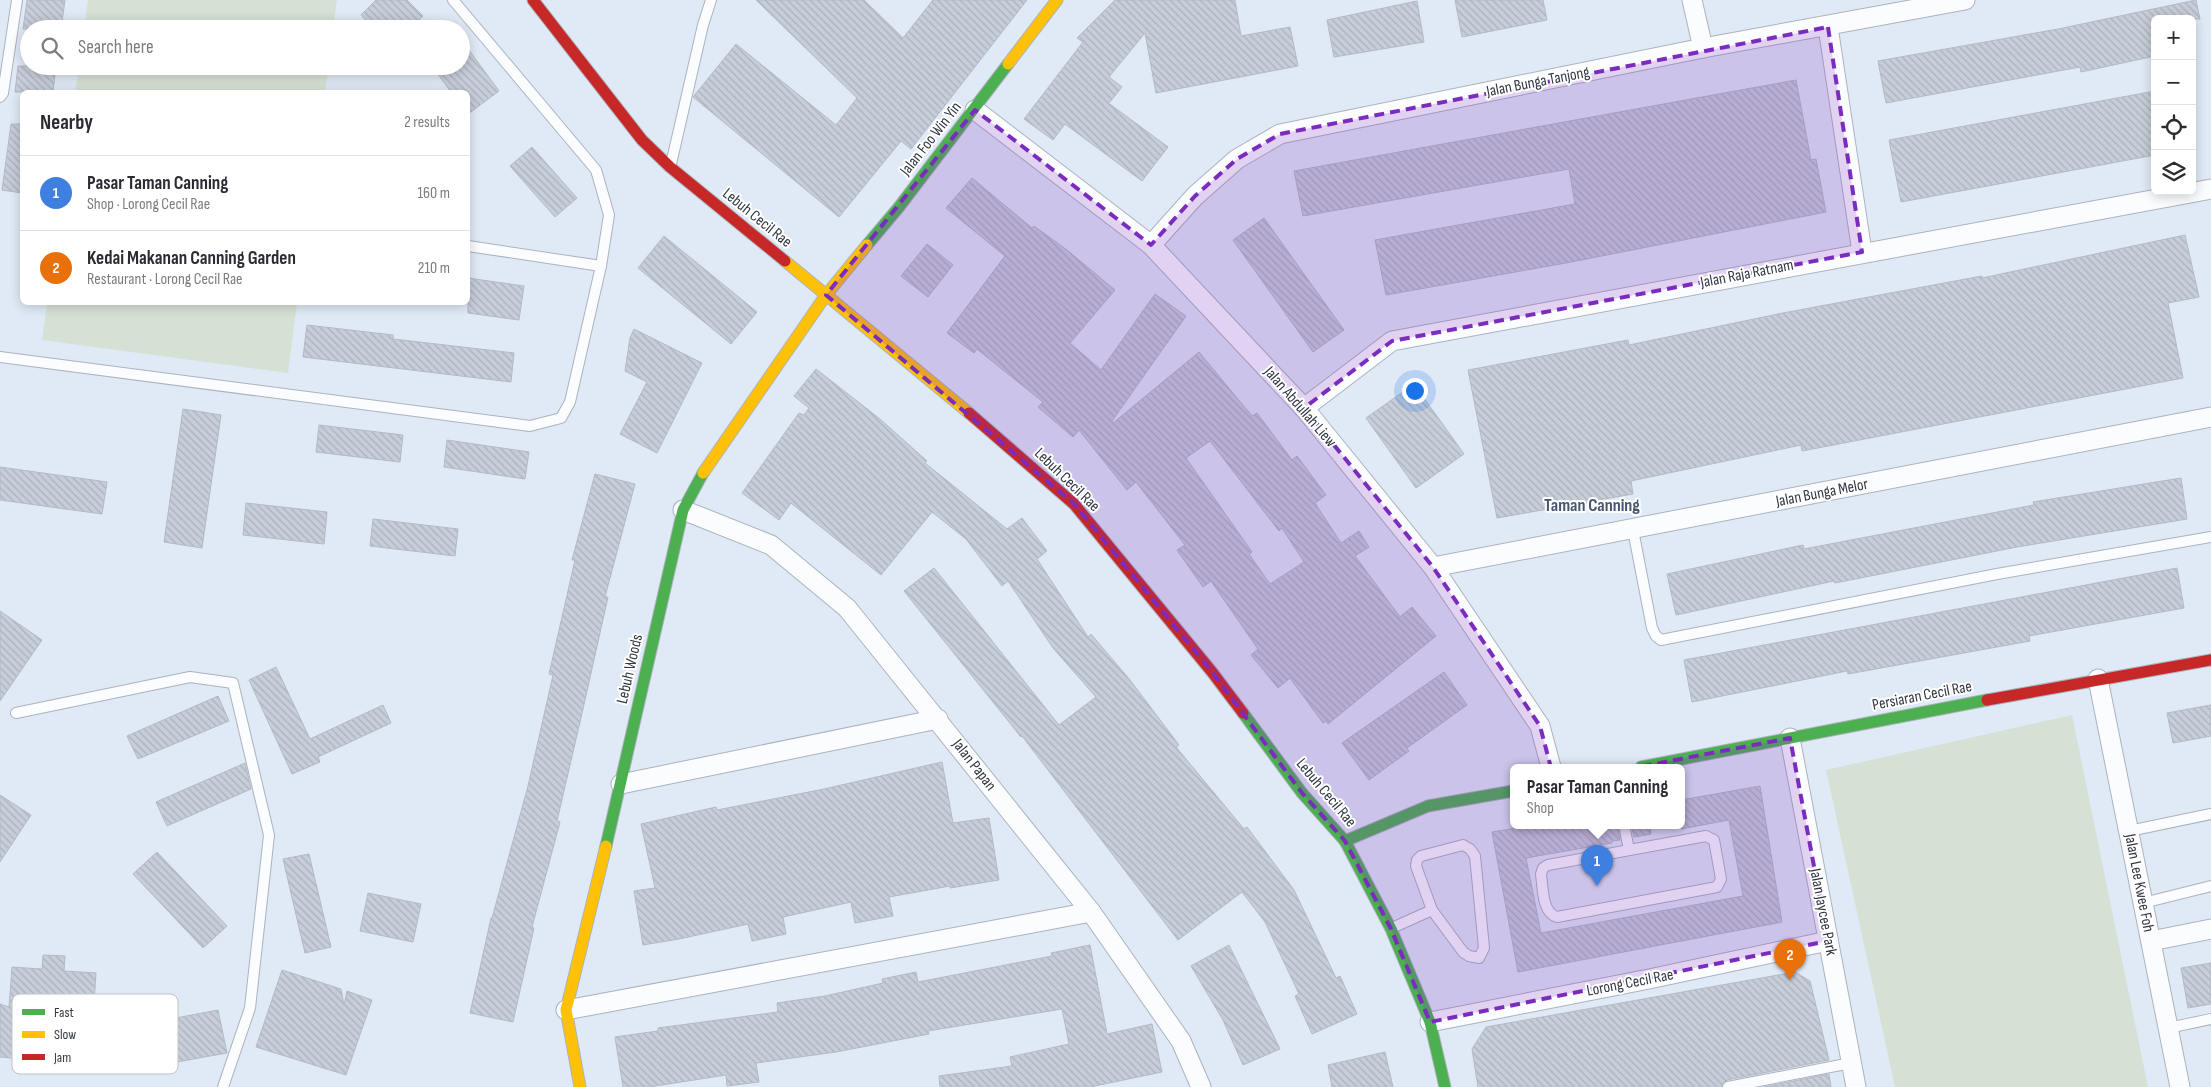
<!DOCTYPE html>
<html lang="en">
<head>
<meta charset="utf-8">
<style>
  :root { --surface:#fff; --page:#f7f7f7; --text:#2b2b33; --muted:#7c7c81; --line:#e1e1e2; --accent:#6e7581 }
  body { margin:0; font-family:"Sofia Sans Condensed",sans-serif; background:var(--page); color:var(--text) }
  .controls { position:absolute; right:15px; top:15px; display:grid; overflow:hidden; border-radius:8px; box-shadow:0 2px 12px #0003 }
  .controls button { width:45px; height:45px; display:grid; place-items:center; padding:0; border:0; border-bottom:1px solid var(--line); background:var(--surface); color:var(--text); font:25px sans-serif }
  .you { position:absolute; left:1414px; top:390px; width:18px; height:18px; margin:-12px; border:4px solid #fff; border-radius:50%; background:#1a73e8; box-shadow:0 0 0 8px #1a73e833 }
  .badge { display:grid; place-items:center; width:32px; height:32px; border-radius:50%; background:var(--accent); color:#fff; font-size:16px; font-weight:700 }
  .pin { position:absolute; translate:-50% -41px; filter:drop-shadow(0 1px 2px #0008) }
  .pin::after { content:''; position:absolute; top:26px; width:18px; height:15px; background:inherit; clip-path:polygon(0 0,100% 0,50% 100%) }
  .popup { position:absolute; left:1510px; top:764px; width:175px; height:65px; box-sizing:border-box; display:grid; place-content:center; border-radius:8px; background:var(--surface); filter:drop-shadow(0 1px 4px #0005); font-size:16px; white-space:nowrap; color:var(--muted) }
  .popup b { font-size:19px; color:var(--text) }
  .popup::after { content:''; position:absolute; left:50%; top:100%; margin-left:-10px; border:10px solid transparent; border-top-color:var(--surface) }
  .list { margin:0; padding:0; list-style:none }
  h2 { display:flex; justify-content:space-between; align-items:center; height:65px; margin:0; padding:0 20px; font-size:21px }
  h2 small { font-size:16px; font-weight:400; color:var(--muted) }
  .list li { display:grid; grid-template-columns:32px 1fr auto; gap:15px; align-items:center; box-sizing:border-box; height:75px; padding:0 20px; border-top:1px solid var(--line) }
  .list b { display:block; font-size:19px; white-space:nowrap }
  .list p { margin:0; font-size:16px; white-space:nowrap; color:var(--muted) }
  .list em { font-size:16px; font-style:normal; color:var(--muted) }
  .icon { flex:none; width:28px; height:28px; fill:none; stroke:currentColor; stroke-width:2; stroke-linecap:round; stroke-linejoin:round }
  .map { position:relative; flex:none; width:2211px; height:1087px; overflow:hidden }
  .search { position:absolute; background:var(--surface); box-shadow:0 2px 12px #0003; left:20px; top:20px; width:450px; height:55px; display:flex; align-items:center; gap:12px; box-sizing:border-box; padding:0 18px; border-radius:28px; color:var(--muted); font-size:19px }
  .panel { position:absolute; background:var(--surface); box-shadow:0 2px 12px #0003; left:20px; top:90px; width:450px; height:215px; border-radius:8px }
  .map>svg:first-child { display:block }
  .park { fill:#d6e1d5 }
  .building { fill:url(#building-back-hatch); stroke:#b2bac5; fill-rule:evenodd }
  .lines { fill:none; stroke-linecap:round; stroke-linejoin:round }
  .lane-casing { stroke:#acb3be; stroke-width:12 }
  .street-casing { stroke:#acb3be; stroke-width:21 }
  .fast-casing { stroke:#acb3be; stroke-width:13 }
  .slow-casing { stroke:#acb3be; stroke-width:13 }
  .jam-casing { stroke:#acb3be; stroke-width:13 }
  .lane { stroke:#fafcfe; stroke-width:10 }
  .street { stroke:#fafcfe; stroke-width:19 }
  .fast { stroke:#4caf50; stroke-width:11 }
  .slow { stroke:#ffc107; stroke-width:11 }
  .jam { stroke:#c62828; stroke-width:11 }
  .marked { fill:#7b2cbf; fill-opacity:0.2; stroke:#7b2cbf; stroke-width:4; stroke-dasharray:10 6; stroke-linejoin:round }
  .labels { text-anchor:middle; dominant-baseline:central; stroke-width:4; stroke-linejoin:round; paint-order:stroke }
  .street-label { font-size:16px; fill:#303742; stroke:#fff }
  .neighbourhood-label { font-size:18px; font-weight:bold; fill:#47566f; stroke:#fff }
  .key { fill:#fff; stroke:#c1c3c6; stroke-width:1 }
  .key-label { font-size:14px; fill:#303742 }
</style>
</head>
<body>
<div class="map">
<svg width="2211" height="1087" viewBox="0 0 2211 1087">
  <defs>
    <pattern id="building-back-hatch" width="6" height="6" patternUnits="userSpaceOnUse" patternTransform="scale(1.25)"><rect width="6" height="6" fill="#c7ced9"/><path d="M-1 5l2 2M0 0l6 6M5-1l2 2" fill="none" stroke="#abb2bb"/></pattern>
  </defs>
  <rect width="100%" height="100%" fill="#e0e9f6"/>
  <!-- park -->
  <g class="park">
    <polygon points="88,0 337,0 333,29 84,29"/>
    <polygon points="79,66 329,66 325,92 75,92"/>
    <polygon points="47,303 297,303 288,373 42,340"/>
    <polygon points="2072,715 2148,1087 1895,1087 1826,770"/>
  </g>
  <!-- building -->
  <g class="building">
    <polygon points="27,0 65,0 61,29 23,29"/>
    <polygon points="376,0 407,0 423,16 410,29 374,29 361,15"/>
    <polygon points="756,0 864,0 903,38 933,0 1027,0 911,149 901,141 839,217 693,97 736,44 836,125 857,98"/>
    <polygon points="1115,0 1235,0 1241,36 1290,27 1298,66 1156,93 1145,33 1109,77 1122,87 1110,102 1107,102 1168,147 1142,181 1065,124 1053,140 1024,119 1083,42 1077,38"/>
    <polygon points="1455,0 1543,0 1547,20 1462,37"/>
    <polygon points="2196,0 2200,19 2155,19 2155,56 2081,72 2080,67 1886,103 1878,61 2058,29"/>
    <polygon points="1417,1 1424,42 1334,57 1327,20"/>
    <polygon points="461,39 499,91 468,114 468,92 451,92 437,73 446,66 461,66"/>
    <polygon points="18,66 56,66 53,92 15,92"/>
    <polygon points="1796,80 1811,160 1816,159 1826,212 1566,263 1386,295 1375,240 1575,204 1569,169 1303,216 1294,171"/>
    <polygon points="2155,91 2155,155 1901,202 1889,140"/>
    <polygon points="11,124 22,124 22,193 2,190"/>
    <polygon points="532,147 577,198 555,217 510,166"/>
    <path d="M972 178 1032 228 1034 226 1067 250 1115 290 1070 343 1101 370 1155 294 1186 316 1112 421 1113 423 1199 352 1252 416 1257 413 1292 460 1297 456 1326 495 1315 503 1341 543 1359 531 1369 547 1355 556 1400 617 1412 607 1436 636 1328 724 1326 721 1323 723 1290 678 1278 688 1251 655 1258 649 1211 581 1203 587 1177 550 1185 545 1136 482 1127 490 1079 430 1073 437 1038 407 1043 402 977 349 974 353 947 333 1005 256 946 208ZM1210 441 1279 531 1282 528 1304 562 1270 584 1249 554 1252 552 1186 458Z"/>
    <polygon points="1264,218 1344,330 1313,352 1233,240"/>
    <polygon points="2185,235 2199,297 2168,303 2183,378 1802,451 1801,445 1631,481 1633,494 1497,518 1468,370 1628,340 1629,345 1783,313 1982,276 1982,278"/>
    <polygon points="664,236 757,312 731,344 638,268"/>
    <polygon points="927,244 953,265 928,297 901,276"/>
    <polygon points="468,278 524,286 519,320 468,313"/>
    <polygon points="307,325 393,335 393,339 514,353 511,382 303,357"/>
    <polygon points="634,329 702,363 657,453 620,434 647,382 625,371 630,338"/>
    <polygon points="816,369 880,419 927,461 925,463 1007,529 1022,518 1047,551 1037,559 1088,637 1091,634 1130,680 1179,745 1176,747 1244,829 1247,827 1294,890 1336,978 1340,976 1357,1014 1312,1034 1295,996 1299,994 1265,922 1242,892 1178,940 1022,736 1021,737 904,591 934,568 1059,725 1096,697 1053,648 1008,581 1002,586 966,539 932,512 881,575 791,503 779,520 742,493 799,413 804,415 809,408 794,396"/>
    <polygon points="1414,384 1464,454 1416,488 1366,418"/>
    <polygon points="183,409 221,415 202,548 164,542"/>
    <polygon points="319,425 403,435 400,462 316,452"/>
    <polygon points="447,440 529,452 525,479 444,467"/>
    <polygon points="0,467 107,482 102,514 0,500"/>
    <polygon points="595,474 635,484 605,597 608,597 583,709 557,821 560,822 532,927 534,928 513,1022 470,1013 491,918 492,918 528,786 553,675 549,674 575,560 572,560"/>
    <polygon points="2181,478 2187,519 2017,547 1835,583 1834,581 1676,615 1667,574 1803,545 1804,549 2034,505 2033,502"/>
    <polygon points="246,503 327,512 324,544 243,535"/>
    <polygon points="373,519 458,529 455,556 370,546"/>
    <polygon points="2177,568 2184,608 2029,636 2030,641 1848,674 1847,671 1692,702 1684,660"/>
    <polygon points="0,611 42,640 0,701"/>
    <polygon points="276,667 310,739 383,705 391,723 318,757 320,762 292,774 249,680"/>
    <polygon points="1444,672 1467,705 1407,748 1409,751 1369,780 1342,743"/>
    <polygon points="218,696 229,721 138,759 127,736"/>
    <polygon points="2211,705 2211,736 2173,743 2167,713"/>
    <polygon points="942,762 953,823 989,818 999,880 950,888 950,886 889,897 893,916 855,923 851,902 783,917 786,934 752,941 748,924 679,939 643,945 634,891 655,888 641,824 716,807 717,810 824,789"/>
    <polygon points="245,763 251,789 167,826 156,802"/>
    <polygon points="1760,786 1782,922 1518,972 1492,832 1534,825 1617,825 1620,840 1612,841 1612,843 1526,858 1541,933 1743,896 1729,820 1681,829 1681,800"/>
    <polygon points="0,795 31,815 0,862"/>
    <polygon points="1631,825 1650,825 1651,834 1634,837"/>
    <polygon points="157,852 227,926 203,948 133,874"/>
    <polygon points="309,854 331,947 305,953 283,859"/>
    <polygon points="368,893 421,904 413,942 360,931"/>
    <polygon points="1090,945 1107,1034 1152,1024 1162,1072 1090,1087 940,1087 939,1076 1012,1066 1010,1057 1069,1044 1062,1009 928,1031 929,1034 836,1052 756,1063 759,1082 727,1086 726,1075 649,1087 623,1087 615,1037 658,1031 658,1028 778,1012 777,1003 825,996 883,983 882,979 916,972 918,982 1052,956 1051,953"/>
    <polygon points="1229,945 1280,1049 1243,1065 1223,1020 1191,966"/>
    <polygon points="43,955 65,956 64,971 96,973 92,1034 218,1010 227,1053 132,1070 0,1057 0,1004 9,1007 12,967 42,969"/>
    <polygon points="2211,963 2211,1004 2188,1008 2181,968"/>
    <polygon points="282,970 341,989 344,1005 347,991 372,1000 346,1075 256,1047"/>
    <polygon points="1795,972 1810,981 1829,1060 1727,1080 1721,1087 1478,1087 1472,1049 1486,1027"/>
    <polygon points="1385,1052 1393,1087 1332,1087 1328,1065"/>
    <polygon points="1829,1074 1831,1087 1764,1087"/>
  </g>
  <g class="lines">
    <!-- lane casing -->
    <g class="lane-casing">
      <g id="lane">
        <polyline points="0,97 3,93 17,0"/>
        <polyline points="671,164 703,25 711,0"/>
        <polyline points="468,246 601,266"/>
        <polyline points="0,357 530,426 561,418 570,402 601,266 609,215 596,170 453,0"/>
        <polyline points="1633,530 1652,628 1656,636 1661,640 1997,574 2211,537"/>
        <polyline points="16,713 190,677 233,683 269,835 250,1008 223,1087"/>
        <polyline points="1624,825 1629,850"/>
        <polyline points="2129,831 2211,814"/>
        <path d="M1706 836 1714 840 1721 879 1717 887 1557 917C1542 913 1543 888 1541 874L1543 868 1548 865Z"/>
        <polygon points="1463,845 1470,849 1475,856 1484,948 1479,958 1469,956 1463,952 1432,910 1416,866 1417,860 1421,856"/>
        <polyline points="2143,903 2211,886"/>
        <polyline points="1392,928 1432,910"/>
        <polyline points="2168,1028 2211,1019"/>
        <polyline points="1728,1087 1851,1063"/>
      </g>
    </g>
    <!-- street casing -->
    <g class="street-casing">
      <g id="street">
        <polyline points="1692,0 1703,48"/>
        <polyline points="1828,27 1862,252"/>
        <polyline points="975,110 1151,245 1304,408 1433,567 1540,726 1551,767"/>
        <polyline points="1151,245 1195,196 1237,159 1280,134 1703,48 1965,0"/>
        <polyline points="1304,408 1392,341 2211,189"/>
        <polyline points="683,510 771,545 847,608 1091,912 1181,1041 1201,1087"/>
        <polyline points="1433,567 2211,417"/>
        <polyline points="2098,679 2180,1087"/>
        <polyline points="1790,738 1856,1087"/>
        <polyline points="621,784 938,719"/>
        <polyline points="2151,941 2211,929"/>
        <polyline points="566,1010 1091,912"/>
        <polyline points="1430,1022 1649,979 1828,941"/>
      </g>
    </g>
    <!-- fast casing -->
    <g class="fast-casing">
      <g id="fast">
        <polyline points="867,245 899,207 1008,64"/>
        <polyline points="1243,713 1302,793 1345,841 1391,929 1430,1022 1445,1087"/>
        <polyline points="1641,767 1987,700"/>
        <polyline points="1345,841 1428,806 1513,791"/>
        <polyline points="606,846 683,510 703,473"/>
      </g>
    </g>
    <!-- slow casing -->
    <g class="slow-casing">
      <g id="slow">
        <polyline points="1008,64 1057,0"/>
        <polyline points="785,261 969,413"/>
        <polyline points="703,473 826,295 867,245"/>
        <polyline points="580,1087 566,1010 606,846"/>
      </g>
    </g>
    <!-- jam casing -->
    <g class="jam-casing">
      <g id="jam">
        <polyline points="533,0 642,140 670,167 785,261"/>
        <polyline points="969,413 1074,504 1212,672 1243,713"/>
        <polyline points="1987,700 2211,660"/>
      </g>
    </g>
    <!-- lane -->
    <use href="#lane" class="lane"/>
    <!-- street -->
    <use href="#street" class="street"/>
    <!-- fast -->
    <use href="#fast" class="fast"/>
    <!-- slow -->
    <use href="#slow" class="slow"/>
    <!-- jam -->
    <use href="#jam" class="jam"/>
  </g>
  <!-- marked area -->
  <path class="marked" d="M1828 27 1862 252 1392 341 1304 408 1433 567 1540 726 1555 783 1790 738 1828 941 1430 1022 1391 929 1345 841 1302 793 1212 672 1074 504 826 295 975 110 1151 245 1195 196 1237 159 1280 134Z"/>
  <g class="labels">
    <!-- street labels -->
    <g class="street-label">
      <text transform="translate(1538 82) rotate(-11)">Jalan Bunga Tanjong</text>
      <text transform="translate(931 139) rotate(-52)">Jalan Foo Win Yin</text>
      <text transform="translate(757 218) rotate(39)">Lebuh Cecil Rae</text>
      <text transform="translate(1747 274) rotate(-11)">Jalan Raja Ratnam</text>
      <text transform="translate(1300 407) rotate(49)">Jalan Abdullah Liew</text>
      <text transform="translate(1067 480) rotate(44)">Lebuh Cecil Rae</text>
      <text transform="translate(1822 493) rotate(-11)">Jalan Bunga Melor</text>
      <text transform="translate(630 669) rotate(-77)">Lebuh Woods</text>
      <text transform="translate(1922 696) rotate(-11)">Persiaran Cecil Rae</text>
      <text transform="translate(974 765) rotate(52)">Jalan Papan</text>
      <text transform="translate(1326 793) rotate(50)">Lebuh Cecil Rae</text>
      <text transform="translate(2139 883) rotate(79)">Jalan Lee Kwee Foh</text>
      <text transform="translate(1823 912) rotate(79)">Jalan Jaycee Park</text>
      <text transform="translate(1630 983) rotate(-11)">Lorong Cecil Rae</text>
    </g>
    <!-- neighbourhood labels -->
    <g class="neighbourhood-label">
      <text x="1592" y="505">Taman Canning</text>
    </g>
  </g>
  <!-- legend -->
  <rect x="12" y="994" width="166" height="80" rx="8" class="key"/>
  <rect x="22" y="1009" width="23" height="6" fill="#4caf50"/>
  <rect x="22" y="1031" width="23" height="7" fill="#ffc107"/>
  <rect x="22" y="1054" width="23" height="6" fill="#c62828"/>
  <g class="key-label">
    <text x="54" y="1017">Fast</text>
    <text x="54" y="1039">Slow</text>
    <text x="54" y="1062">Jam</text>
  </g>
</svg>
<div class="controls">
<button>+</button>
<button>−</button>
<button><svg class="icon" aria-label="locate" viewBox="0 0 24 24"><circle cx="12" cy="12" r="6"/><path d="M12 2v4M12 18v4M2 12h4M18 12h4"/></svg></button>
<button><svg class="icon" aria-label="layers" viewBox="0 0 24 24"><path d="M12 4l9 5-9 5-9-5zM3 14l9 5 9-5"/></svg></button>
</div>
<div class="you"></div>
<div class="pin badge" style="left:1597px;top:886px;background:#3f7fe0">1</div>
<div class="popup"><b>Pasar Taman Canning</b>Shop</div>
<div class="pin badge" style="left:1790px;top:980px;background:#e8710a">2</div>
<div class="search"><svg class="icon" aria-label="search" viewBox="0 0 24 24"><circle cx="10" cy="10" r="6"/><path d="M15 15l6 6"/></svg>Search here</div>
<section class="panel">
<h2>Nearby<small>2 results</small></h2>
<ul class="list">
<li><span class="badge" style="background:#3f7fe0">1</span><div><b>Pasar Taman Canning</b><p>Shop · Lorong Cecil Rae</p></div><em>160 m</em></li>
<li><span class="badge" style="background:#e8710a">2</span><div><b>Kedai Makanan Canning Garden</b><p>Restaurant · Lorong Cecil Rae</p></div><em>210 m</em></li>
</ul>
</section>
</div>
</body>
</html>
